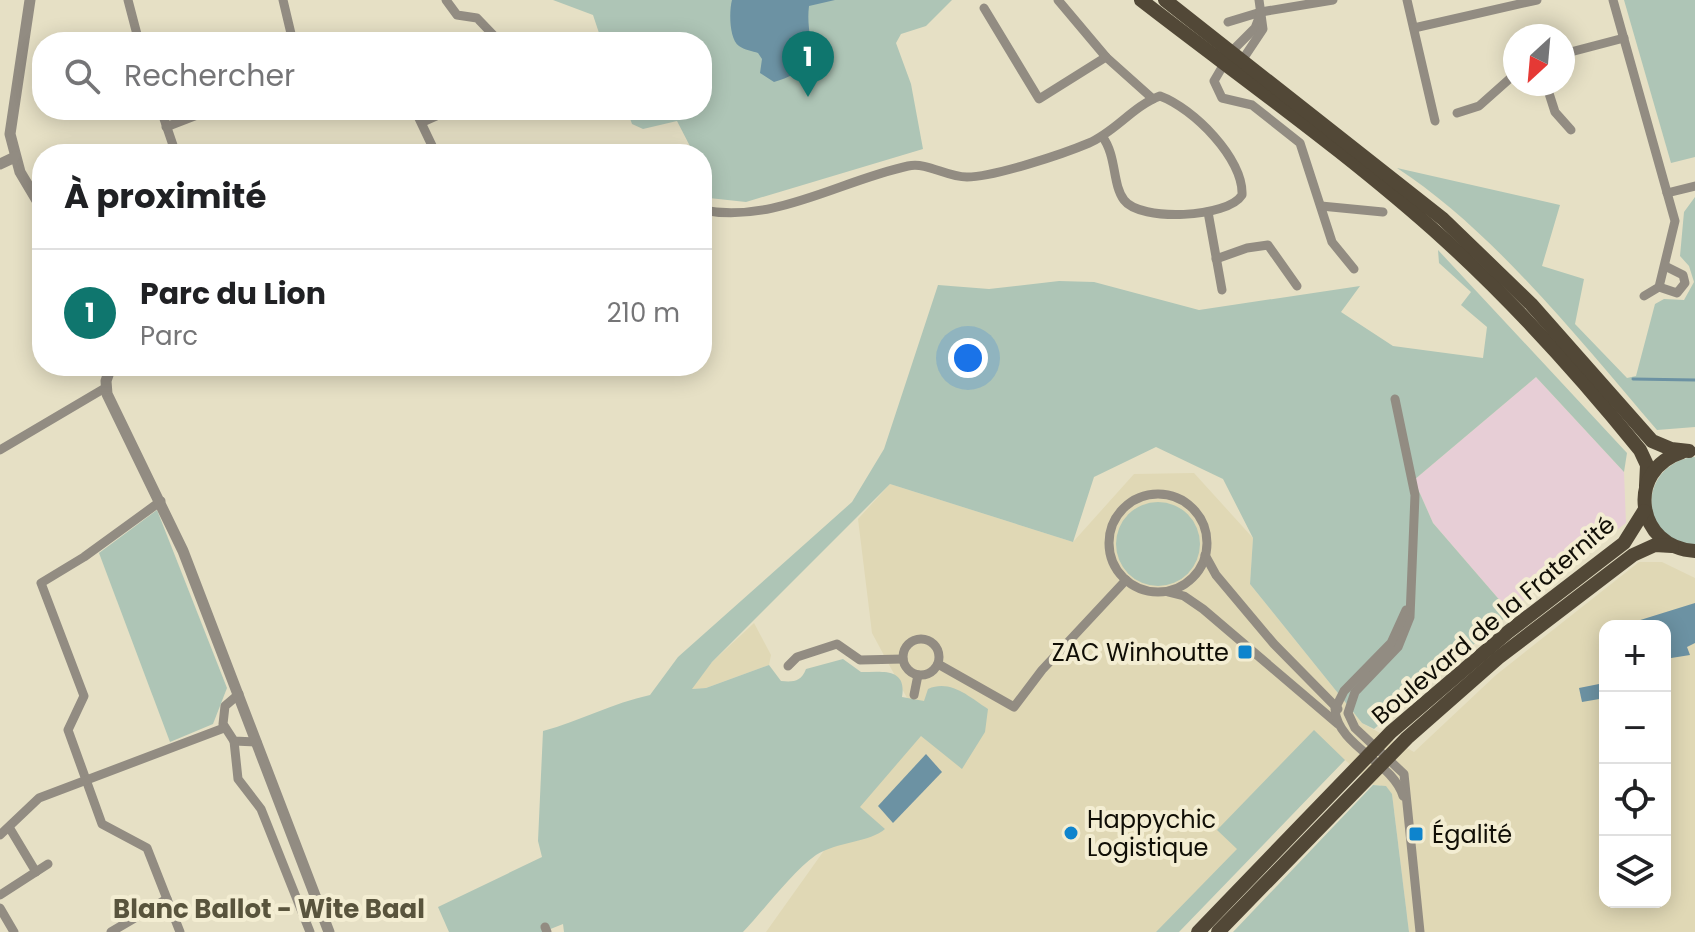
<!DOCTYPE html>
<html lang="fr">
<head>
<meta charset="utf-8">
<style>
  :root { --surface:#fff; --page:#f6f6f6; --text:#202124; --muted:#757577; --line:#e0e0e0; --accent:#0f766e }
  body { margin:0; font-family:Poppins,sans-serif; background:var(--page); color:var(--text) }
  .controls { position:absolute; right:24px; bottom:24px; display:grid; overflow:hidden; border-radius:16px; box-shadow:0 4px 20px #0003 }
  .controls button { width:72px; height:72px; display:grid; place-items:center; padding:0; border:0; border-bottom:2px solid var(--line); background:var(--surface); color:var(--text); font:40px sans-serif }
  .compass { position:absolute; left:1503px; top:24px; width:72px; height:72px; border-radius:50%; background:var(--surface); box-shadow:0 4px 20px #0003; rotate:206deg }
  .you { position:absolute; left:968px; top:358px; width:28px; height:28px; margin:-20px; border:6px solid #fff; border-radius:50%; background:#1a73e8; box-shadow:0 0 0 12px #1a73e833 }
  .badge { display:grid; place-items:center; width:52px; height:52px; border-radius:50%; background:var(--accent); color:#fff; font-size:26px; font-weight:700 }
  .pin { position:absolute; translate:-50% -66px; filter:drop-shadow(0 2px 4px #0008) }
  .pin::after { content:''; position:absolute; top:42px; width:28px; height:24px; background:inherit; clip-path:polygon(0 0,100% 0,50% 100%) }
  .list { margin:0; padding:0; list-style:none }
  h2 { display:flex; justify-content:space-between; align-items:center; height:104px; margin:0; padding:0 32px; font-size:34px }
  h2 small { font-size:26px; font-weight:400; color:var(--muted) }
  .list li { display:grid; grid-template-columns:52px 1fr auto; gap:24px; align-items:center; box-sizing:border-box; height:128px; padding:0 32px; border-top:2px solid var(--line) }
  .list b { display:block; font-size:30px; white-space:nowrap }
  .list p { margin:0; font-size:26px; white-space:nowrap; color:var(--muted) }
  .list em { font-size:26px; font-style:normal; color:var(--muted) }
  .icon { flex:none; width:44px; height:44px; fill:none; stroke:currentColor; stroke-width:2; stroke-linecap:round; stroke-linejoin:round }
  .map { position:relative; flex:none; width:1695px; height:932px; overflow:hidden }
  .search { position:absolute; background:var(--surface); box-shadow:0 4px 20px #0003; left:32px; top:32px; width:680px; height:88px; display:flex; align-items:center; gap:20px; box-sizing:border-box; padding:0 28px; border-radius:32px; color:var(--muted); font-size:30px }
  .panel { position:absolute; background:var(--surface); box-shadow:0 4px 20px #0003; left:32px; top:144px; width:680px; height:232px; border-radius:32px }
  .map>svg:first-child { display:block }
  .commercial { fill:#e7ced6 }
  .built { fill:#e0d8b5; fill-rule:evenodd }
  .green { fill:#aec5b6 }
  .water { fill:#6c92a3 }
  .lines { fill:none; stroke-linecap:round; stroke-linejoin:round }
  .stream { stroke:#6c92a3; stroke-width:3 }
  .minor { stroke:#928c82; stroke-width:9 }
  .tertiary { stroke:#928c82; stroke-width:11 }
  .primary { stroke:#524837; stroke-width:14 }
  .poi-dot { fill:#0e84cd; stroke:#f3edd2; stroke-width:3 }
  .labels { text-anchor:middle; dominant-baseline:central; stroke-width:8; stroke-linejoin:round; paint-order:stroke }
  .street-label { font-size:24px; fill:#100e06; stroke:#f3edd2 }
  .poi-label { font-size:24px; fill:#100e06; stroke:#f3edd2; text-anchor:start }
  .neighbourhood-label { font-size:26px; font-weight:bold; fill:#59543d; stroke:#f3edd2 }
</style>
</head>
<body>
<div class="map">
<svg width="1695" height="932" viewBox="0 0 1695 932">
  <rect width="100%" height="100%" fill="#e6e0c5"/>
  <!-- commercial -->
  <polygon class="commercial" points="1536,377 1624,472 1626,523 1509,611 1433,523 1414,480"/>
  <!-- built -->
  <g class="built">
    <path d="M1194 473 1253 538 1250 584 1362 723 1414 752 1496 675 1639 562H1662L1695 578V932H1409L1392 794 1380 785H1373L1345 760 1174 932H766L855 807 921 724 872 633 858 519 890 484 1073 542 1134 474ZM1605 626H1665V902H1605Z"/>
    <polygon points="754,623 771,655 769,665 706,688 691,689 712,662"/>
  </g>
  <!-- green -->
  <g class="green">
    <polygon points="553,0 952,0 926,26 901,34 896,43 911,84 923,149 746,202 709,198 702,183 702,154 694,154 677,121 643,129 632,124 627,110 702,110 702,42 602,42 593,15"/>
    <polygon points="1624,0 1695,0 1695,157 1671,163"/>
    <path d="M1397 168 1560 205 1542 266 1584 279 1575 324 1627 378 1636 376 1655 304 1664 299 1684 300 1694 282 1689 266 1680 256 1684 212 1695 197V427L1657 430C1582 343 1494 231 1397 168Z"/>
    <path d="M1438 250 1627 453 1624 472 1536 377 1414 480 1433 523 1509 611 1507 616 1374 729 1362 723 1250 584 1253 538 1223 479 1156 447 1094 477 1073 542 890 484 712 662 692 689 706 688 769 665 781 681C793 682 801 682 806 669L843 659 861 672C882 672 907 667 902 697L924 701 928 689C951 679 969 697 988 709L985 732 962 769 921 736 860 807 885 829C871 842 836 842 816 855 791 873 765 909 743 932H564L563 924 543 932H449L438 907 542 857 538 841 543 731C580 721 613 703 650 695L678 657 852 502 884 449 938 285 989 289 1059 281 1094 282 1199 310 1360 286 1341 312 1393 346 1483 358 1487 327 1461 305 1471 292 1439 263Z"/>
    <path d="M1695 457V546C1686 543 1673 541 1666 535 1636 507 1655 460 1695 457Z"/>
    <circle cx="1158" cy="544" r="42"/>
    <polygon points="157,510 227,688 213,724 170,742 99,553"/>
    <polygon points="1314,730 1345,760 1179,932 1156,932 1237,849 1217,830"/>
    <polygon points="1373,785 1386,786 1392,794 1409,932 1233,932"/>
  </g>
  <!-- water -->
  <g class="water">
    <path d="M732 0H835L809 6C804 46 831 64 774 82L760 73 762 59 758 53C753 51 744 50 739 46 729 39 729 11 732 0Z"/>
    <polygon points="1695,603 1695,643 1687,647 1690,655 1665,659 1665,626 1621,626"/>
    <polygon points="1604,683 1605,698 1582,702 1579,688"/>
    <polygon points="926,754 942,772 893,823 878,806"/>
  </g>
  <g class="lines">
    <!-- stream -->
    <polyline class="stream" points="1633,379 1695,380"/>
    <!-- minor -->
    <g class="minor">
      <polyline points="128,0 139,42"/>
      <polyline points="283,0 293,42"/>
      <polyline points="446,0 457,15 477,18 500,42"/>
      <polyline points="1058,0 1106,57 1153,99"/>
      <polyline points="1407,0 1435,121"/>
      <polyline points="1613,0 1675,221 1659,287 1644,296"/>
      <polyline points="984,8 1039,99 1106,57"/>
      <polyline points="1228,22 1261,12 1333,0"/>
      <polyline points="1414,28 1537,0"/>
      <polyline points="1563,54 1624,38"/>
      <polyline points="1227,56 1255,28 1260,15"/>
      <polyline points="1241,62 1263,29 1259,0"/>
      <polyline points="1224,64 1214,81 1222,98 1252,105 1300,143 1332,242 1354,269"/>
      <polyline points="1546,84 1555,112 1571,130"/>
      <polyline points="161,110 176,154"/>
      <polyline points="415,110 436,154"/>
      <polyline points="1457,113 1479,106 1515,74"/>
      <polyline points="423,122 450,110"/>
      <polyline points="166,127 210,110"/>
      <polyline points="1667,193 1695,186"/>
      <polyline points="1321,206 1383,212"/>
      <path d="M702 210C774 224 839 181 908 166 928 162 946 177 967 177 994 177 1063 154 1089 143 1115 132 1133 106 1160 96 1193 108 1244 159 1242 195 1228 218 1140 222 1124 200 1112 184 1117 156 1102 136"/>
      <polyline points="1208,212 1222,290"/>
      <polyline points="1216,259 1247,248 1268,245 1297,286"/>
      <polyline points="1659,287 1677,293 1685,283 1683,275 1665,266"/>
      <polyline points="1395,399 1415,495 1410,617 1398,647 1355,692 1348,713 1355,728 1404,774 1420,932"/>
      <polyline points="0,450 105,388"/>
      <circle cx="1158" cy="543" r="49"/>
      <polyline points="161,501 84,557 41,583 84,696 68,730 102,824 147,848 180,932"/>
      <polyline points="1205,555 1216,575 1274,644 1338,709"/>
      <polyline points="1168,592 1184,596 1203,609 1338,724"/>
      <circle cx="921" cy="657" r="18"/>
      <polyline points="938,664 1014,707 1042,670 1126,580"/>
      <polyline points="788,666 797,657 837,644 860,660 903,659"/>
      <polyline points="239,694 225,706 223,724 234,741 257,742"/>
      <polyline points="914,695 918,675"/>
      <polyline points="234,741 238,779 261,809 310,932"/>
      <path d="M1403 796C1393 762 1337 746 1335 709L1344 691 1391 643 1406 610"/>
      <polyline points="9,827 36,872"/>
      <polyline points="0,835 39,798 224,728"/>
      <polyline points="0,895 48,864"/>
      <polyline points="0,908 14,932"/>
      <polyline points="545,927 547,932"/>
      <polyline points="111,932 167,899"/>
    </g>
    <!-- tertiary -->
    <g class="tertiary">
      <polyline points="30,0 10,134 20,172 42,209"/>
      <polyline points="0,164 15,157"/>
      <polyline points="111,366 106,381 107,394 183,551 329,932"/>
    </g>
    <!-- primary -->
    <g class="primary">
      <path d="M1141 0C1243 79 1350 154 1446 241 1516 305 1580 376 1640 450L1647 465 1646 486"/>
      <polyline points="1165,0 1443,219 1531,304 1652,441 1671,449 1689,451"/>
      <path d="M1682 452C1625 470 1636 548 1695 551"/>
      <polyline points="1198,932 1391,732 1508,632 1624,543 1644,511"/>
      <polyline points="1218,932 1407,738 1498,658 1633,555 1655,545 1672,546"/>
    </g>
  </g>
  <!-- markers -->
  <g class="poi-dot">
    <rect x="1237" y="644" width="16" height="16" rx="4"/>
    <circle cx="1071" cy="833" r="8"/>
    <rect x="1408" y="826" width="16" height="16" rx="4"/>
  </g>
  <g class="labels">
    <!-- street labels -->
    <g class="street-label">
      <text transform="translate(1493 620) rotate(-40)">Boulevard de la Fraternité</text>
    </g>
    <!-- poi labels -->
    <g class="poi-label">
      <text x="1229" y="652" text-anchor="end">ZAC Winhoutte</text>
      <text x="1087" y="819">Happychic<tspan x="1087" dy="28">Logistique</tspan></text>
      <text x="1432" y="834">Égalité</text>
    </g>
    <!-- neighbourhood labels -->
    <g class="neighbourhood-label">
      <text x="269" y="909">Blanc Ballot - Wite Baal</text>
    </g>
  </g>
</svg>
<div class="controls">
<button>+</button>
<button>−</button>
<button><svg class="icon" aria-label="locate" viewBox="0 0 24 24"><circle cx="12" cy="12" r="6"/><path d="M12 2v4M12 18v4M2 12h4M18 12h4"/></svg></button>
<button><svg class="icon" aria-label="layers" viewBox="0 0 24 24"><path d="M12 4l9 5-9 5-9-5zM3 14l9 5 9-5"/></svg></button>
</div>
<svg class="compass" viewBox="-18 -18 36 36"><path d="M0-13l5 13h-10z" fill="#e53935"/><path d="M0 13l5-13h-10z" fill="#757577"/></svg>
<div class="you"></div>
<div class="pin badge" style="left:808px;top:97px">1</div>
<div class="search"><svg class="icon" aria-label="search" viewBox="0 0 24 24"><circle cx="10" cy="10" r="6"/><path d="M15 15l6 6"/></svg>Rechercher</div>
<section class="panel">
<h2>À proximité<small></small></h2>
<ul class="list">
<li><span class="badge">1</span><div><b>Parc du Lion</b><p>Parc</p></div><em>210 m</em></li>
</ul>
</section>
</div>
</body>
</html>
